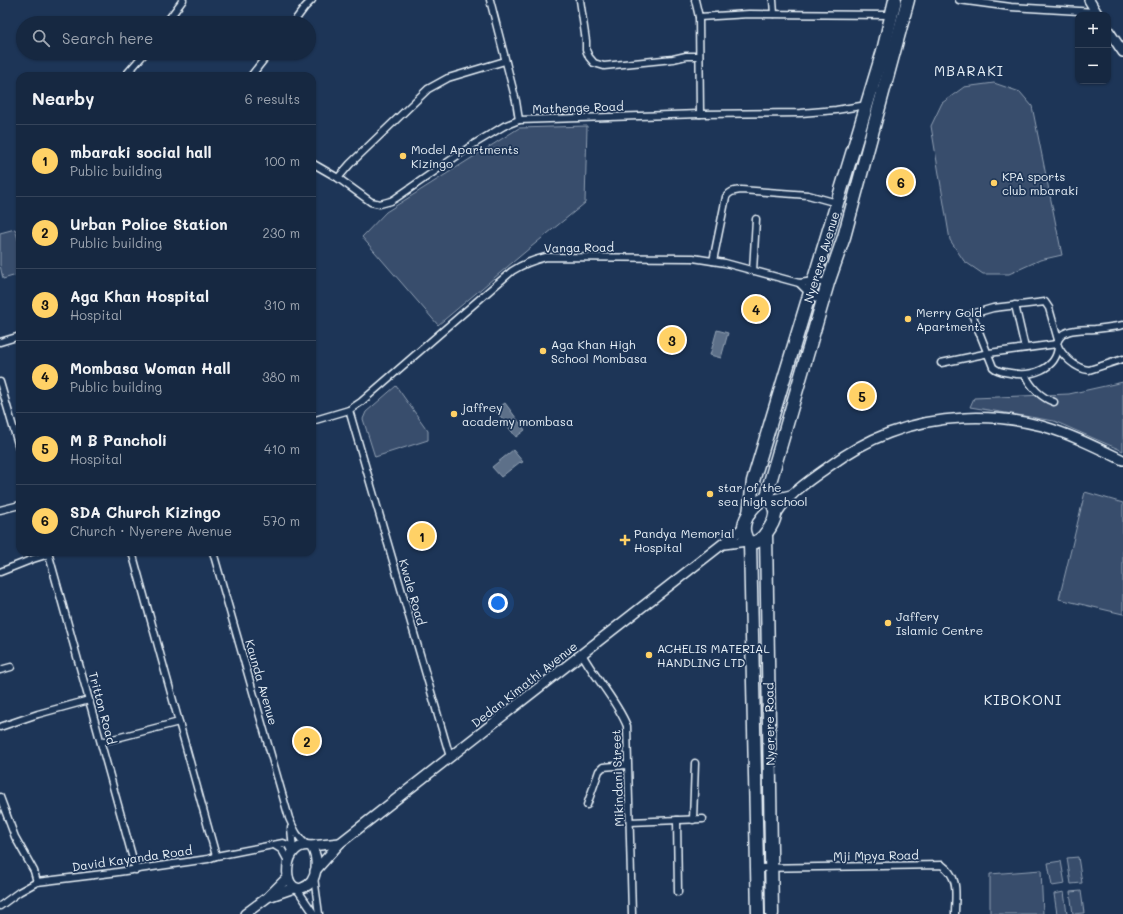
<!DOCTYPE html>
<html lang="en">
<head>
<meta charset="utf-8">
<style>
  :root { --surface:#162841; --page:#23344c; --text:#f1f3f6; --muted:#9ea6b1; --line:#35445a; --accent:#ffd166 }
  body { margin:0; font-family:Mali,sans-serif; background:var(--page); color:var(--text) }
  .controls { position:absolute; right:12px; top:12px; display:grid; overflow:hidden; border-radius:8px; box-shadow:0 1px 3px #0004 }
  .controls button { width:36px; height:36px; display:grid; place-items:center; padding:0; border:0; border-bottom:1px solid var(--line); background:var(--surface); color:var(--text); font:20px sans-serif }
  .you { position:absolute; left:498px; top:603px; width:14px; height:14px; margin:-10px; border:3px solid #fff; border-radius:50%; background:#1a73e8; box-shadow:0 0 0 6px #1a73e833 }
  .badge { display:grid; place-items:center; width:26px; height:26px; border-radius:50%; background:var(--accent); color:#111; font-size:13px; font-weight:700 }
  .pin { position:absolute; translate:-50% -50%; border:2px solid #fff; box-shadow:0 1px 4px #0006 }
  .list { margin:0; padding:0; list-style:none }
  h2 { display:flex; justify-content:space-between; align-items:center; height:52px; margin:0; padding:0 16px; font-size:17px }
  h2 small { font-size:13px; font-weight:400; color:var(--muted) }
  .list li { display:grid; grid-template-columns:26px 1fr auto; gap:12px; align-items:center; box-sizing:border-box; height:72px; padding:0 16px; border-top:1px solid var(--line) }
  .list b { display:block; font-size:15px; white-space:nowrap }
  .list p { margin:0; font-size:13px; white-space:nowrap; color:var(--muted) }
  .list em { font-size:13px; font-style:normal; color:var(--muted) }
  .icon { flex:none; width:22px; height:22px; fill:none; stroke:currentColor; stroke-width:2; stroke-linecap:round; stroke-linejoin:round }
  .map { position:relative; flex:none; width:1123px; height:914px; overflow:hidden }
  .search { position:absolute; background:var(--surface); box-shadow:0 1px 3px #0004; left:16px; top:16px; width:300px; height:44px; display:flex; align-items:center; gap:10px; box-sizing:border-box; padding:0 14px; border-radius:22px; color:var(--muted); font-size:15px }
  .panel { position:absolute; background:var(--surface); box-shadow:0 1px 3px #0004; left:16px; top:72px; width:300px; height:484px; border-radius:12px }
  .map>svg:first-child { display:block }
  .green { fill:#374d6c; stroke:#909fb2 }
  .water { fill:#5d7089; stroke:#95a4b5 }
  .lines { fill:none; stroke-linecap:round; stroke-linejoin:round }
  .street-casing { stroke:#e8f1f8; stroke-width:9 }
  .secondary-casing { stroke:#e8f1f8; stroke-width:12 }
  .highway-casing { stroke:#e8f1f8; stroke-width:15 }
  .street { stroke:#1d3557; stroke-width:6 }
  .secondary { stroke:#1d3557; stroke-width:9 }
  .highway { stroke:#1d3557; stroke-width:12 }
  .poi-dot { fill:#ffd166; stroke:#1d3557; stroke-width:1.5 }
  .labels { text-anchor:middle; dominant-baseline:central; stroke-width:3.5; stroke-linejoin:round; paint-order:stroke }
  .street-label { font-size:12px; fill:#e8f1f8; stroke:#1d3557 }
  .poi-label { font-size:12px; fill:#e8f1f8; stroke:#1d3557; text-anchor:start }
  .quarter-label { font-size:14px; letter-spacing:1px; fill:#e8f1f8; stroke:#1d3557 }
</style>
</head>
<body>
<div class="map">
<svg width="1123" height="914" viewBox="0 0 1123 914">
  <rect width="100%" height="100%" fill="#1d3557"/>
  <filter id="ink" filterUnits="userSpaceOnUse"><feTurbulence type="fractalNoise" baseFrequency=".025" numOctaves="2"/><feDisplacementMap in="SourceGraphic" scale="8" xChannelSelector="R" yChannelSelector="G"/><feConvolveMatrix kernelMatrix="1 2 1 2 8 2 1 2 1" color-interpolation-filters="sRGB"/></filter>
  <g filter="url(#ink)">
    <!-- green -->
    <g class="green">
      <polygon points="994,83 1020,92 1032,106 1062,255 1040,260 1009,274 983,274 964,261 950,240 931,126 942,103 964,87"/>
      <polygon points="587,126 585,203 531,247 438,325 362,237 386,212 519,128"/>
      <polygon points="15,229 20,246 20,274 3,279 0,265 0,233"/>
      <polygon points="1123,382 1123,451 1054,421 970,407 974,398 1069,394"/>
      <polygon points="396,386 428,431 428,440 375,457 363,419 366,412"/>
      <polygon points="1085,492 1123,503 1123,614 1059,599"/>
      <polygon points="1078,857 1082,883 1071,884 1067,858"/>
      <polygon points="1061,861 1065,884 1052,886 1048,863"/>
      <polygon points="1041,870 1043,914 990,914 990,874"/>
      <polygon points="1081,891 1084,913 1073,914 1070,892"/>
      <polygon points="1064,892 1067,914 1057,914 1054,894"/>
    </g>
    <!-- water -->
    <g class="water">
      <polygon points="717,330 728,333 721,358 710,355"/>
      <polygon points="505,403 525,430 516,437 495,410"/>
      <polygon points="513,450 523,462 521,463 520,462 501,477 492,467"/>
    </g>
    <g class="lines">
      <!-- street casing -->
      <g class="street-casing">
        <g id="street">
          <polyline points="490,0 516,101 519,120"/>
          <polyline points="580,0 586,41 586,50 589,57 594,63 604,66 673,59 686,56 699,56"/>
          <polyline points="695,0 699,17 749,14 892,15"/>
          <polyline points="773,0 774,14"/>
          <polyline points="959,0 1011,7 1096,12"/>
          <polyline points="699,17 700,114"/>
          <polyline points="166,23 183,0"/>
          <polyline points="293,23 305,7 312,0"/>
          <polyline points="125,76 145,53"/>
          <polyline points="251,76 269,53"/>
          <polyline points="312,163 338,178 371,202 380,204 391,201 396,198 474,144 504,126 519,120 700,114 801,113 836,110 867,105"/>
          <polyline points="338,178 350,164 428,89 448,78 505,61"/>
          <path d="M713 261 726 197C730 191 734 191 741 190L808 195 837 203"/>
          <polyline points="753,271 756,219"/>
          <polyline points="799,283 807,291 809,295 822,300"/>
          <polyline points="1015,305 1025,348"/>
          <path d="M1123 325C1114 327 1104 328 1095 329 1082 330 1060 327 1057 344 1062 356 1076 369 1089 370L1123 359"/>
          <polyline points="0,342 20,336"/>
          <path d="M1058 346C1057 370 1030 377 1010 373 1004 372 998 372 993 367L972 314 993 308 1045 302 1049 308 1058 340"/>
          <polyline points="941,363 989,353 1057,344"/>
          <path d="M1025 375C1032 388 1040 397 1054 402"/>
          <polyline points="0,382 20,451"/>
          <polyline points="349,410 450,757"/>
          <path d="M312 421 349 410 361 402 512 271C523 264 533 260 546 257L693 258 725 263 799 283 814 281 828 283"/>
          <polyline points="0,510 20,505"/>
          <polyline points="48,552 136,870"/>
          <polyline points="132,552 216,856"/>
          <path d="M213 552 289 818C294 829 297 837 307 845"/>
          <polyline points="0,572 33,559 49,554"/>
          <path d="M582 654C595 678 617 701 627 726L632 914"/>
          <polyline points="0,670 11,667"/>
          <polyline points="0,727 38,714 89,700"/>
          <polyline points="101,742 179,722"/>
          <polyline points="0,797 15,837 34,871 37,882"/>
          <polyline points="587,805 599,771 603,767 627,765"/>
          <polyline points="677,820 678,892"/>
          <polyline points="693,820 695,763"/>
          <polyline points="630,822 703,819"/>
          <polyline points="291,828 293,850"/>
          <polyline points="274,845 282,850 288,861"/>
          <path d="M757 868 942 865C960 878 955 894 955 914"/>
          <polyline points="314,877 319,914"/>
          <polyline points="297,889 314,914"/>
          <polyline points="0,906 19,892 37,882 111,873 208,859 216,856 283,843 288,845 292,853"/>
        </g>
      </g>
      <!-- secondary casing -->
      <g class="secondary-casing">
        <g id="secondary">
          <polyline points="1089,0 1098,15"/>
          <polyline points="1108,30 1123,52"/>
          <polyline points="770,500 791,495"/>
          <path d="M775 516C780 509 785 500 792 495 803 484 816 476 828 467 847 453 867 441 889 433 936 415 993 413 1042 426 1070 434 1096 447 1123 460"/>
          <polyline points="724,544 747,541"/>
          <path d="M311 846C319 858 319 883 302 888 281 894 282 840 311 846L340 843"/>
          <polyline points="315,871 340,843 743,528"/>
          <polyline points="271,896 294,888"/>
          <polyline points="245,914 268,897 288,877"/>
        </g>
      </g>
      <!-- highway casing -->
      <g class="highway-casing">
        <g id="highway">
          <path d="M764 499 770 500C773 504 776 509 775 515 774 523 761 546 750 542 747 541 746 538 745 535 740 522 753 504 764 499Z"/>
          <polyline points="767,499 770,482 828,283 844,237 908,0"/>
          <polyline points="749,514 753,481 883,51 895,0"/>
          <polyline points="766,533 772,914"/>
          <polyline points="750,542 758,914"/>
        </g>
      </g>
      <!-- street -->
      <use href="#street" class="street"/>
      <!-- secondary -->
      <use href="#secondary" class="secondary"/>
      <!-- highway -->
      <use href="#highway" class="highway"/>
    </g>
  </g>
  <!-- markers -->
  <g class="poi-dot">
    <circle cx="403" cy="156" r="4"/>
    <circle cx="994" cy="183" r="4"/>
    <circle cx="908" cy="319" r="4"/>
    <circle cx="543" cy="351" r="4"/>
    <circle cx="454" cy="414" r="4"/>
    <circle cx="710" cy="494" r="4"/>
    <path d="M623 534h4v4h4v4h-4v4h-4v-4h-4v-4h4z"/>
    <circle cx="888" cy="623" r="4"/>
    <circle cx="649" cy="655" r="4"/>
  </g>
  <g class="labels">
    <!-- street labels -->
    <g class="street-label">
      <text transform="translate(578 107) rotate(-2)">Mathenge Road</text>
      <text transform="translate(579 247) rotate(-1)">Vanga Road</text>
      <text transform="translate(821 257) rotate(-73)">Nyerere Avenue</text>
      <text transform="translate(413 592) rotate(74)">Kwale Road</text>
      <text transform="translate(262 682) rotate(74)">Kaunda Avenue</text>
      <text transform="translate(524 684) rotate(-38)">Dedan Kimathi Avenue</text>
      <text transform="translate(103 708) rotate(75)">Tritton Road</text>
      <text transform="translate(769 724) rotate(-91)">Nyerere Road</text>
      <text transform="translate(617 778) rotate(-92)">Mikindani Street</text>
      <text transform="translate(876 855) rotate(-1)">Mji Mpya Road</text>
      <text transform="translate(132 858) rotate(-8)">David Kayanda Road</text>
    </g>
    <!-- poi labels -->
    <g class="poi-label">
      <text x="411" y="149">Model Apartments<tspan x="411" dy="14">Kizingo</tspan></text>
      <text x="1002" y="176">KPA sports<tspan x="1002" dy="14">club mbaraki</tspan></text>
      <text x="916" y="312">Merry Gold<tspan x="916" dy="14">Apartments</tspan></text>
      <text x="551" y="344">Aga Khan High<tspan x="551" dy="14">School Mombasa</tspan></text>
      <text x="462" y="407">jaffrey<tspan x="462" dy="14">academy mombasa</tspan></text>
      <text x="718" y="487">star of the<tspan x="718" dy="14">sea high school</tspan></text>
      <text x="634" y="533">Pandya Memorial<tspan x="634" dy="14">Hospital</tspan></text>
      <text x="896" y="616">Jaffery<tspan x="896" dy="14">Islamic Centre</tspan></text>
      <text x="657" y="648">ACHELIS MATERIAL<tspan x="657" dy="14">HANDLING LTD</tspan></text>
    </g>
    <!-- quarter labels -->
    <g class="quarter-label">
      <text x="969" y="70">MBARAKI</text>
      <text x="1023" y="699">KIBOKONI</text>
    </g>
  </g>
</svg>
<div class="controls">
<button>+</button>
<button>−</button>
</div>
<div class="you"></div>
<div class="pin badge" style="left:422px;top:536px">1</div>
<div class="pin badge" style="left:307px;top:741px">2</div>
<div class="pin badge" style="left:672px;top:340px">3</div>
<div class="pin badge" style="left:756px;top:309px">4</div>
<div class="pin badge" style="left:862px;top:396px">5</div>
<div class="pin badge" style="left:901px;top:182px">6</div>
<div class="search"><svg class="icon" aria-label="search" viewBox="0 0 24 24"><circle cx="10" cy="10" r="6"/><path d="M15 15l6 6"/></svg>Search here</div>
<section class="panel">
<h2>Nearby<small>6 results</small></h2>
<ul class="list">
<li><span class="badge">1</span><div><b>mbaraki social hall</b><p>Public building</p></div><em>100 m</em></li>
<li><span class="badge">2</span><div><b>Urban Police Station</b><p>Public building</p></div><em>230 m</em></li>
<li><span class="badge">3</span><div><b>Aga Khan Hospital</b><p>Hospital</p></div><em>310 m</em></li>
<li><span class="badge">4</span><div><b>Mombasa Woman Hall</b><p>Public building</p></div><em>380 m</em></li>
<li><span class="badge">5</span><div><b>M B Pancholi</b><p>Hospital</p></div><em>410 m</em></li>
<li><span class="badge">6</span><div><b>SDA Church Kizingo</b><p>Church · Nyerere Avenue</p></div><em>570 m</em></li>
</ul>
</section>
</div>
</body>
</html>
